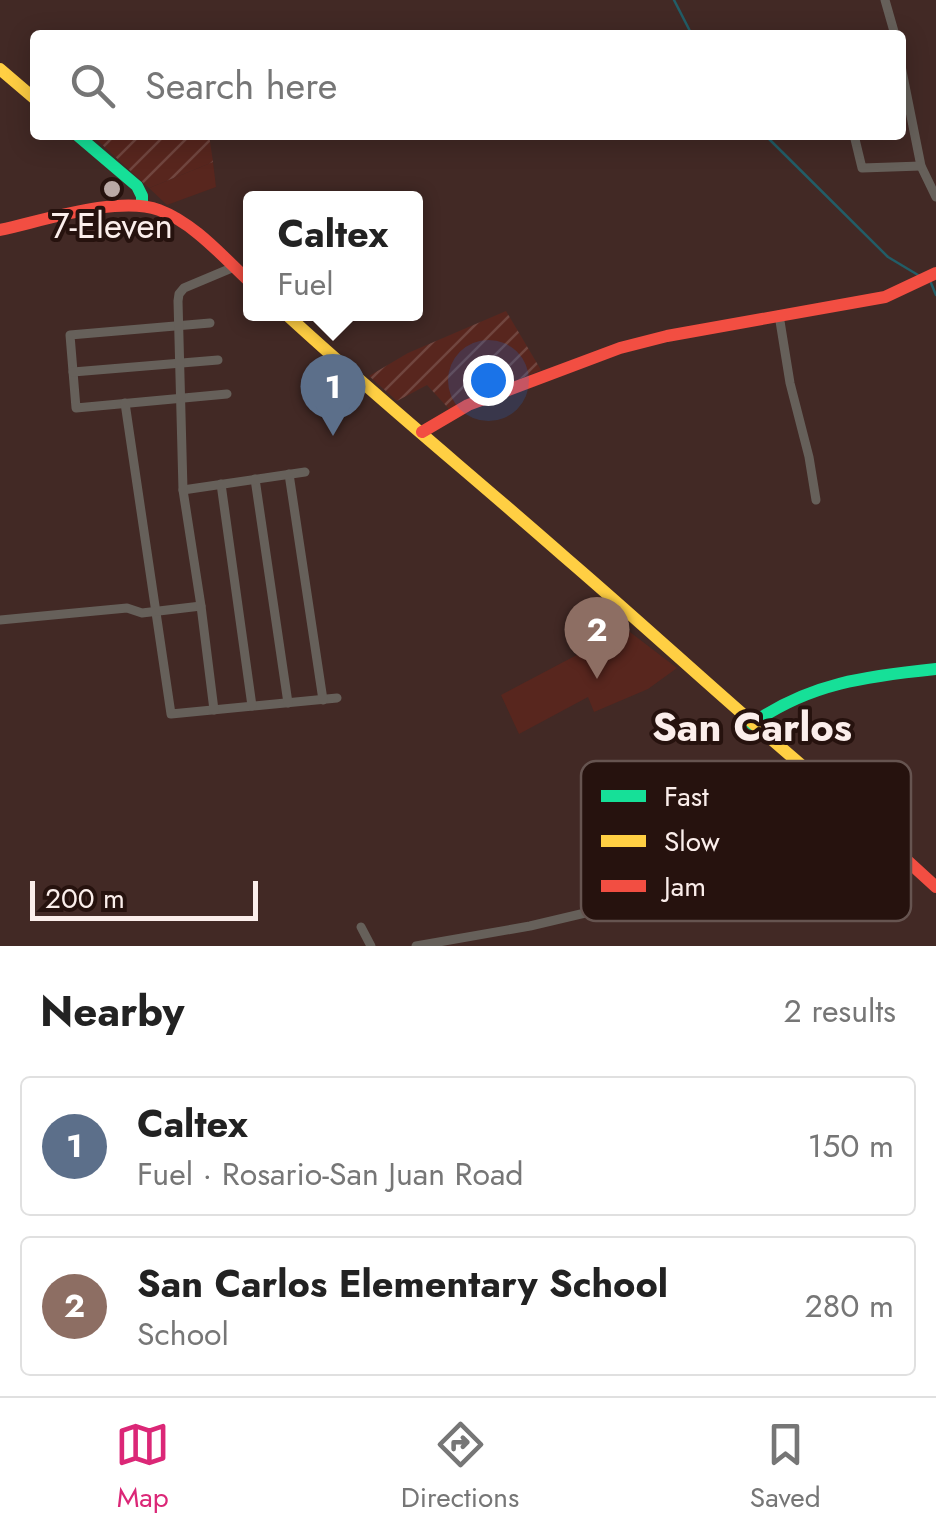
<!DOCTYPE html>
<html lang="en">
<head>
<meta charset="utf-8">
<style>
  :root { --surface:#fff; --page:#f6f6f6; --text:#222; --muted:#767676; --line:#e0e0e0; --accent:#db2777 }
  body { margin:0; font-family:Jost,sans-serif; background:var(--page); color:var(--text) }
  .scale { position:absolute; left:30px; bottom:25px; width:228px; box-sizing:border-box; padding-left:10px; border:5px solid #fbeeeb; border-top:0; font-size:28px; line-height:35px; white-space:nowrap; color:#fbeeeb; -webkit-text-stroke:8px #26120e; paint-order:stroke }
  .you { position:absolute; left:488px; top:380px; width:35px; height:35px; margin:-25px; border:8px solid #fff; border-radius:50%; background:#1a73e8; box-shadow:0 0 0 15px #1a73e833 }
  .badge { display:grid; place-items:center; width:65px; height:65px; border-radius:50%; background:var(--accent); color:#fff; font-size:32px; font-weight:700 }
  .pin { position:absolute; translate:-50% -82px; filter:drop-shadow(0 2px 5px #0008) }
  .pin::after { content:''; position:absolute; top:52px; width:35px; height:30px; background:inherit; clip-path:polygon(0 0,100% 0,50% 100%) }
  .popup { position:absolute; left:243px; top:191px; width:180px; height:130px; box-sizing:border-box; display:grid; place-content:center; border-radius:10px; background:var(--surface); filter:drop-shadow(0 2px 8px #0005); font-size:32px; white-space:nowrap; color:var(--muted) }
  .popup b { font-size:38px; color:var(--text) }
  .popup::after { content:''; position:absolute; left:50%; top:100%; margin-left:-20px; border:20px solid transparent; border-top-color:var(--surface) }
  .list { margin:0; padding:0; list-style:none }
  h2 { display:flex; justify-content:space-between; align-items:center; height:130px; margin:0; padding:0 40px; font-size:42px }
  h2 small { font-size:32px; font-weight:400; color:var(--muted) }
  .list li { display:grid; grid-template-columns:65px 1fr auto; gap:30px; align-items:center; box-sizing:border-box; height:140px; margin:0 20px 20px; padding:0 20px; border:2px solid var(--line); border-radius:10px }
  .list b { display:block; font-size:38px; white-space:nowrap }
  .list p { margin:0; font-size:32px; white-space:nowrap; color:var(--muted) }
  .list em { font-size:32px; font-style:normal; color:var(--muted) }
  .icon { flex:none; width:55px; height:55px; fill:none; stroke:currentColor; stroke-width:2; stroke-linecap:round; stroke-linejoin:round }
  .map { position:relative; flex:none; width:936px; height:946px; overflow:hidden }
  .search { position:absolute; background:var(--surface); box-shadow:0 5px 25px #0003; left:30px; right:30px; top:30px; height:110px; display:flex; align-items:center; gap:25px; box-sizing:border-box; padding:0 35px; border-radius:10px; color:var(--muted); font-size:38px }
  .sheet { height:450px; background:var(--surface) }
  nav { display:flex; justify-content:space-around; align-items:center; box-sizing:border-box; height:140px; border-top:2px solid var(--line); background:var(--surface); font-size:28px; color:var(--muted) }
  nav a { display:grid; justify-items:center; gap:5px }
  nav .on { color:var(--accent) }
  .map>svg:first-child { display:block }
  .built { fill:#58261e }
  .industrial { fill:url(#industrial-furrows) }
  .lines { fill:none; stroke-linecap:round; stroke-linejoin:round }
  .stream { stroke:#225d67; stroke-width:2.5 }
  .street { stroke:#66605a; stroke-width:9 }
  .fast { stroke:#16e098; stroke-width:12 }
  .slow { stroke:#ffcf43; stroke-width:12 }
  .jam { stroke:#f24e42; stroke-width:12 }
  .poi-dot { fill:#baa9a6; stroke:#26120e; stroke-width:4 }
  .labels { text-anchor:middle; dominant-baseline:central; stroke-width:8; stroke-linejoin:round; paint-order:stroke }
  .poi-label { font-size:35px; fill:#fbeeeb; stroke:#26120e }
  .quarter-label { font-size:40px; font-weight:bold; fill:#fbeeeb; stroke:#26120e }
  .key { fill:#26120e; stroke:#665450; stroke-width:2.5 }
  .key-label { font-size:28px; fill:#fbeeeb }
</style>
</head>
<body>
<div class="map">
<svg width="936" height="946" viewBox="0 0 936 946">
  <defs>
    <pattern id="industrial-furrows" width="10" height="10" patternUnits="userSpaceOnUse" patternTransform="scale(2.5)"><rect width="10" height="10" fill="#58261e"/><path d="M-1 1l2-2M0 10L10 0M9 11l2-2" fill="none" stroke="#71463f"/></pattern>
  </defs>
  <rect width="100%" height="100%" fill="#422925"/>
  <!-- built -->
  <g class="built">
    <polygon points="213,162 216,187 167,205 149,188"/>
    <polygon points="626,629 677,668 648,689 594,712 588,697 519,734 501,695"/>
  </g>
  <!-- industrial -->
  <g class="industrial">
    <polygon points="102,135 209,135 213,162 149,188 97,140"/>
    <polygon points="506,311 541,370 449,409 427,385 397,401 369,376 408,353"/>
  </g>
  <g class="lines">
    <!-- stream -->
    <g class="stream">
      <polyline points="674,0 692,35"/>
      <polyline points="765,135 888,257 918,275"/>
      <polyline points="931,283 936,295"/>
    </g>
    <!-- street -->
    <g class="street">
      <polyline points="885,0 895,35"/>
      <polyline points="901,66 921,166 936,197"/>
      <polyline points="854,135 862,168 921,166"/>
      <polyline points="779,315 790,383 809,457 816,500"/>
      <polyline points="210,323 70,335 76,408 227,394"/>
      <polyline points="73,372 218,360"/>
      <polyline points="125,403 171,714 337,698"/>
      <polyline points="289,474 323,700"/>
      <polyline points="255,479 288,703"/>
      <polyline points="221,484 252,706"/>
      <polyline points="183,490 305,472"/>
      <polyline points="0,620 127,608 142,613 201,606"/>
      <polyline points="214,710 201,606 183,490 178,301 179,294 184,288 234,267"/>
      <polyline points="361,927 371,946"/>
      <polyline points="416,946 530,926 725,880 781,856 789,847 793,825 834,792"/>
    </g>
    <!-- fast -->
    <g class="fast">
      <polyline points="77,135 137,186 142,196 142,206"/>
      <path d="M752 724C809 683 868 676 936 669"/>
    </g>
    <!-- slow -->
    <g class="slow">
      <polyline points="0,69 35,99"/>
      <path d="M286 314C377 398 474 477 567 559 652 632 733 708 819 780"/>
    </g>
    <!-- jam -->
    <g class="jam">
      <path d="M0 230C42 221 119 195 159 210 194 223 223 257 250 282"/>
      <polyline points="422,432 468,405 620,348 667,336 885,297 936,273"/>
      <polyline points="819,780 936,887"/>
    </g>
  </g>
  <!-- markers -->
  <circle class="poi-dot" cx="112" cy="189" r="10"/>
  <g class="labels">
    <!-- poi labels -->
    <g class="poi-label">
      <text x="112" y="226">7-Eleven</text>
    </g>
    <!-- quarter labels -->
    <g class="quarter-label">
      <text x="752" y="727">San Carlos</text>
    </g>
  </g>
  <!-- legend -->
  <rect x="581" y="761" width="330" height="160" rx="15" class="key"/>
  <rect x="601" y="790" width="45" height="12" fill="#16e098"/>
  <rect x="601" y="835" width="45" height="12" fill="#ffcf43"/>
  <rect x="601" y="880" width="45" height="12" fill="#f24e42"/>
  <g class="key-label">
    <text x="664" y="806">Fast</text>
    <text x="664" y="851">Slow</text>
    <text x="664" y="896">Jam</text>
  </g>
</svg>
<div class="scale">200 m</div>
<div class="you"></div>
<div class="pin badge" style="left:333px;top:436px;background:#5c6f8a">1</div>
<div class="popup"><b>Caltex</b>Fuel</div>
<div class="pin badge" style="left:597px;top:679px;background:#8d6e63">2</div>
<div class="search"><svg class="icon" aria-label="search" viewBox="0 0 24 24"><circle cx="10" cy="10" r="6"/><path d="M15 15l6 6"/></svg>Search here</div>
</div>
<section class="sheet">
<h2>Nearby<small>2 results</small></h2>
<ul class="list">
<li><span class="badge" style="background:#5c6f8a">1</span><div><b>Caltex</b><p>Fuel · Rosario-San Juan Road</p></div><em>150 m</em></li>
<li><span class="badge" style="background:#8d6e63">2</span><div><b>San Carlos Elementary School</b><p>School</p></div><em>280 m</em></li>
</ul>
</section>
<nav>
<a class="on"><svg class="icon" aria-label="map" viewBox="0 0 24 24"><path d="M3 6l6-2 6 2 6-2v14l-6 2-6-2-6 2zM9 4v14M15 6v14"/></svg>Map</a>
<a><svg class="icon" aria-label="directions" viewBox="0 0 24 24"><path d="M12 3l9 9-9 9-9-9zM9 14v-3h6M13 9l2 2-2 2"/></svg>Directions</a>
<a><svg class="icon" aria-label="saved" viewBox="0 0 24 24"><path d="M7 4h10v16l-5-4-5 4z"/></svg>Saved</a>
</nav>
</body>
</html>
